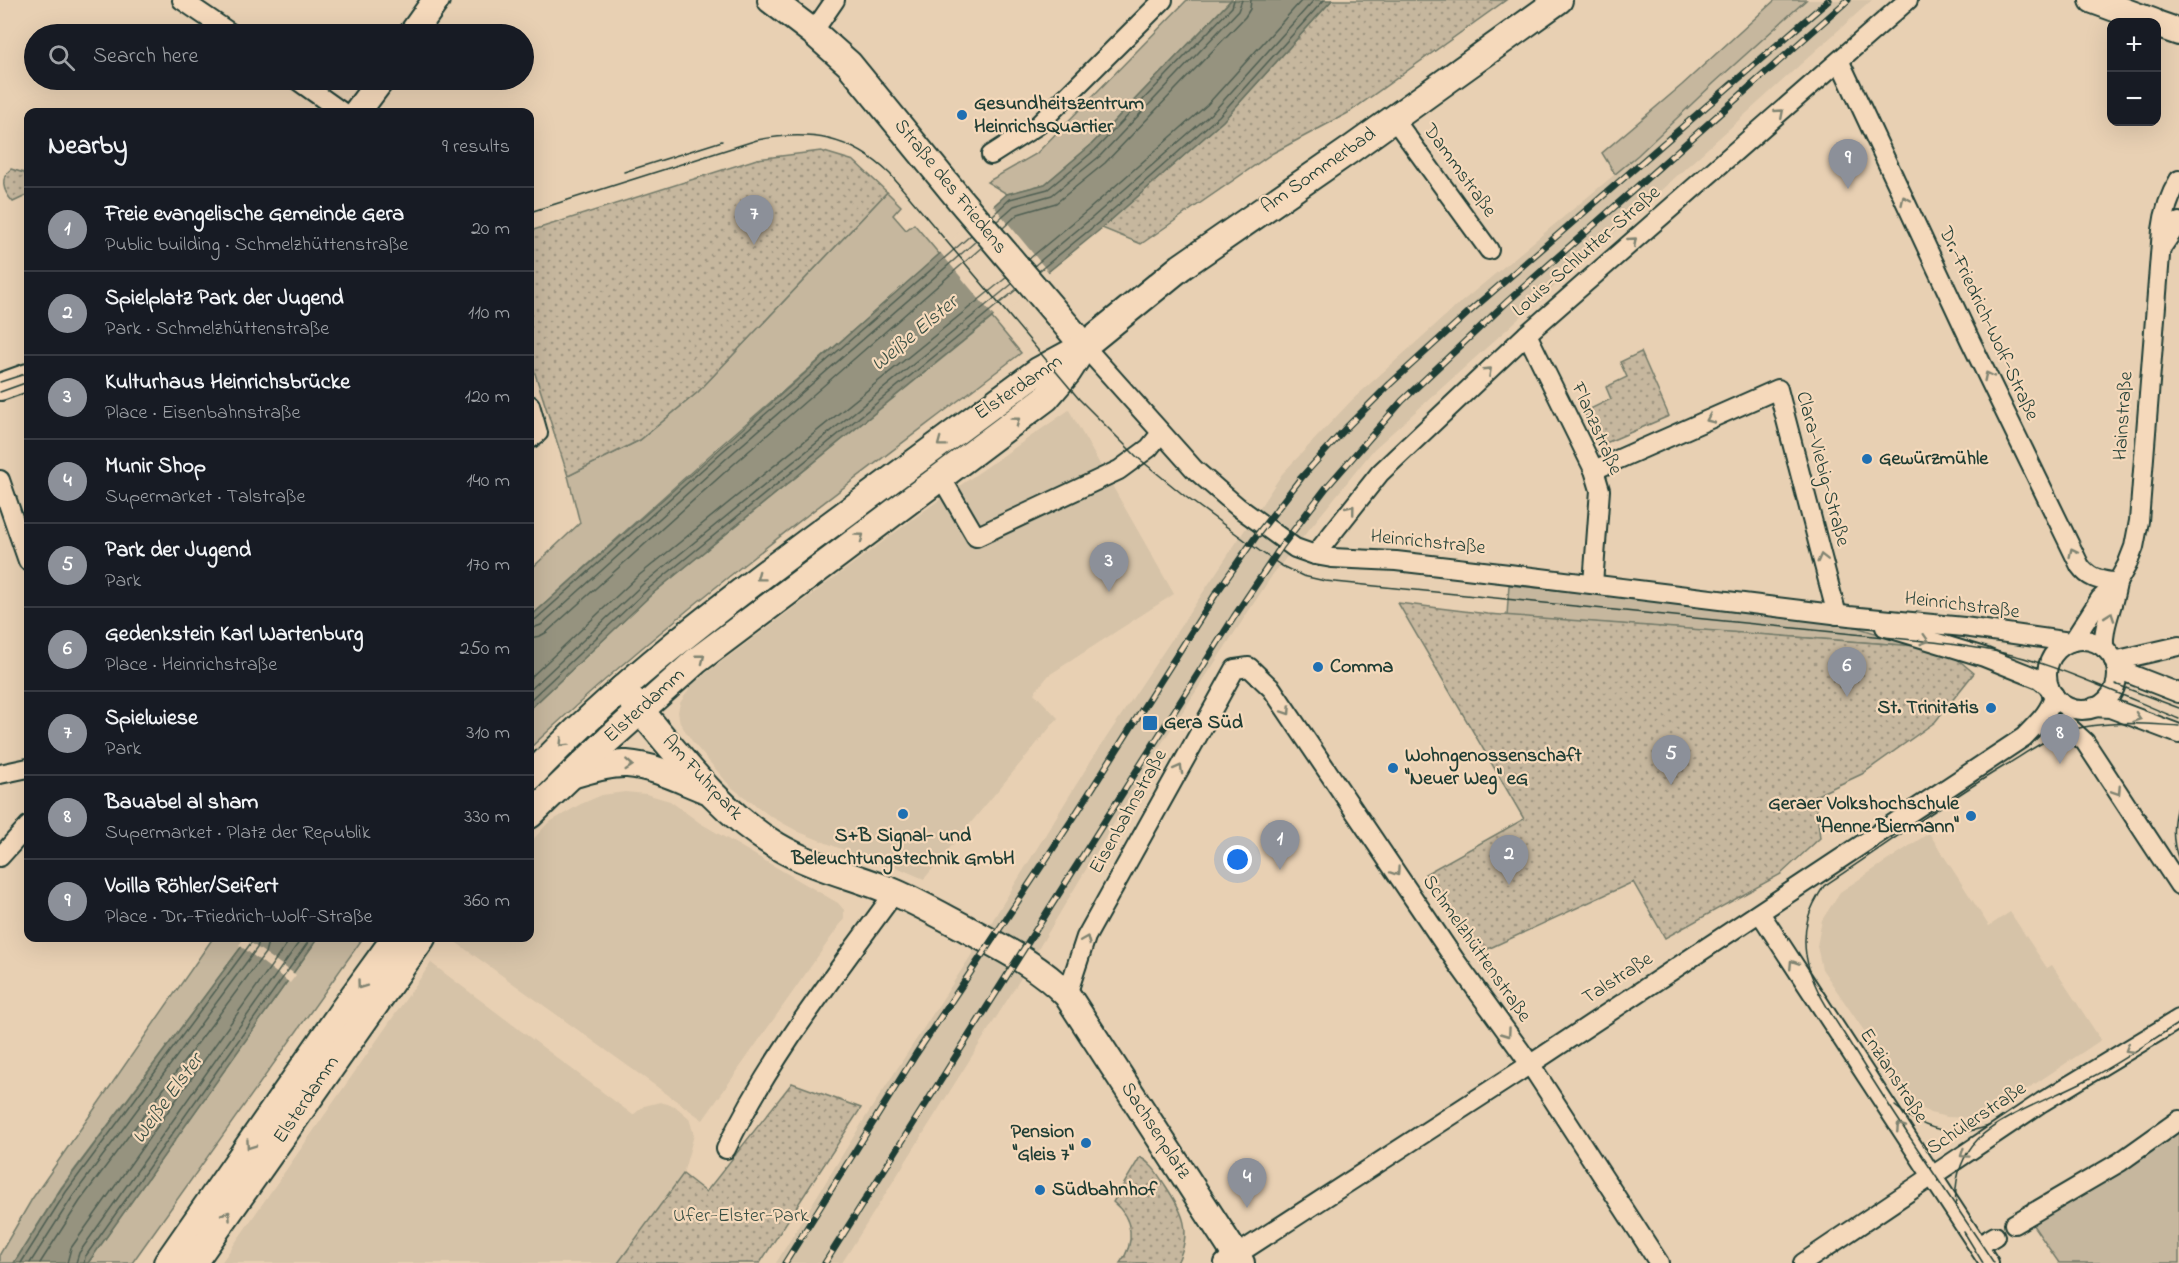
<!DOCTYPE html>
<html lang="en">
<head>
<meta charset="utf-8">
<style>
  :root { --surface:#171b24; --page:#242831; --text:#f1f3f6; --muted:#9ea1a6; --line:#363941; --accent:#8c9099 }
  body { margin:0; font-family:"Indie Flower",sans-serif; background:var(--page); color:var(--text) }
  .controls { position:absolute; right:18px; top:18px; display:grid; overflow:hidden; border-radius:12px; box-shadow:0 6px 24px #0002 }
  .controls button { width:54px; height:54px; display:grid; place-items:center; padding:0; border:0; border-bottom:2px solid var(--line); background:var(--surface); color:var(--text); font:30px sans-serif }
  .you { position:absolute; left:1238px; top:860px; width:21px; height:21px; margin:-15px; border:4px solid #fff; border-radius:50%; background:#1a73e8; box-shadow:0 0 0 9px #1a73e833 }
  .badge { display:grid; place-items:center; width:39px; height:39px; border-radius:50%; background:var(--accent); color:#fff; font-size:20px; font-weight:700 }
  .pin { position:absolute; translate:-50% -50px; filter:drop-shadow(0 2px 3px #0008) }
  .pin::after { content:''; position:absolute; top:32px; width:21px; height:18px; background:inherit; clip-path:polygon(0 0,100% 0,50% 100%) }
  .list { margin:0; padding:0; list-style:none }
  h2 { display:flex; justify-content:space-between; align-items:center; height:78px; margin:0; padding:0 24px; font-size:26px }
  h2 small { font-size:20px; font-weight:400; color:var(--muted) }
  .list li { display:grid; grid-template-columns:39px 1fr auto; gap:18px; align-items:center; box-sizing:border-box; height:84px; padding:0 24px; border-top:2px solid var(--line) }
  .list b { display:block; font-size:22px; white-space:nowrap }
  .list p { margin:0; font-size:20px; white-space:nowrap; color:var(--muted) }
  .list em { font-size:20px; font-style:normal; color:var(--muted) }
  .icon { flex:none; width:33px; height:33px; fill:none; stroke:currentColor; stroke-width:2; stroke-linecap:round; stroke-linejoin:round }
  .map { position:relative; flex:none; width:2179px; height:1263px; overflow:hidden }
  .search { position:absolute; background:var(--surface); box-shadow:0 6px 24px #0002; left:24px; top:24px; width:510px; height:66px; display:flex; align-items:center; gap:15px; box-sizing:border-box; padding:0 21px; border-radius:33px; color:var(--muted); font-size:22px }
  .panel { position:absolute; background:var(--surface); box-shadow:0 6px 24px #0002; left:24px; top:108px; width:510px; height:834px; border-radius:12px }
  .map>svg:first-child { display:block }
  .built { fill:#d6c3a8 }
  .grass { fill:#c6b79e; stroke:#727a69; stroke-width:1.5 }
  .park { fill:url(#park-dots); stroke:#727a69; stroke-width:1.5 }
  .water { fill:#96937f; stroke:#667161; stroke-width:1.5 }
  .pier { fill:#e8d0b3 }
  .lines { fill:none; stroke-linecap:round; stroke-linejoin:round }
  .shore { stroke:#4f5f52; stroke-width:1.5 }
  .street-casing { stroke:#1f3d34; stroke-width:22 }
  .secondary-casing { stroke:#1f3d34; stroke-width:30 }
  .street { stroke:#f5d9bb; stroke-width:18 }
  .secondary { stroke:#f5d9bb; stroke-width:26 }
  .tram { stroke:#1f3d34; stroke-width:1.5 }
  .rail-casing { stroke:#1f3d34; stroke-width:7 }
  .rail { stroke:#f5d9bb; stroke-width:4.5; stroke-dasharray:14; stroke-linecap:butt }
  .oneway { stroke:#7f8371 }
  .poi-dot { fill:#1f6fb2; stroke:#f5d9bb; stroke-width:2 }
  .labels { text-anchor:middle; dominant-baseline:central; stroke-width:4.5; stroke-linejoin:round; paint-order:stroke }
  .poi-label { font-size:20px; font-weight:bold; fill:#1f3d34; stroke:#f5d9bb; text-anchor:start }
  .street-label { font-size:20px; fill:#1f3d34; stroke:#f5d9bb }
  .park-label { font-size:20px; fill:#384f44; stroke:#f5d9bb }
  .water-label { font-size:21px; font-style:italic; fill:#374e43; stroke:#f5d9bb }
</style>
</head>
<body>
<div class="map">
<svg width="2179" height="1263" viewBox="0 0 2179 1263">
  <defs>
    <pattern id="park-dots" width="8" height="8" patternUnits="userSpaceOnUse" patternTransform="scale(1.5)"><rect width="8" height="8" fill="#c6b79e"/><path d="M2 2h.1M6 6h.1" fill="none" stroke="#a09682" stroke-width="1.8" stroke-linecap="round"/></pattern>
  </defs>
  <rect width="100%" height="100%" fill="#e8d0b3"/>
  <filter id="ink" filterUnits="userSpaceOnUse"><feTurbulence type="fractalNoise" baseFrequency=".0167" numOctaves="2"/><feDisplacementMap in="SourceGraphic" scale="12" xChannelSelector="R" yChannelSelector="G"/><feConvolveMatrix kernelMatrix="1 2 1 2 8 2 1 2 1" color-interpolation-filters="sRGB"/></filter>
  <g filter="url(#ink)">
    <!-- built -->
    <g class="built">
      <polygon points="1806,0 1872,0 1374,449 1273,574 1162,743 1016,986 842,1263 776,1263 865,1118 970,957 1092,759 1282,474 1352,400 1453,309 1638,155 1714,83"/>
      <polygon points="1069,410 1174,594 1049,675 1034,693 1058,718 924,879 889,864 886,867 799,832 770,816 731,787 694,744 680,723 678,712 680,703 693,683 932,505"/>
      <polygon points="625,792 646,794 670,801 700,823 838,903 844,910 844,919 703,1120 450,938 530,938 530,843 548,823 581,804 602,795"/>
      <polygon points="1929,833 1989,926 2010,912 2047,968 2052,965 2101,1040 1991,1113 1968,1118 1947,1117 1930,1113 1913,1103 1822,969 1817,946 1822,920 1840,892"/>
      <polygon points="431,963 633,1115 644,1106 660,1102 675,1106 689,1118 694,1135 683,1174 618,1263 221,1263"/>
    </g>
    <!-- grass -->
    <g class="grass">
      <polygon points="1187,0 1231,0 1091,145 1045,184 1007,194 987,182 1036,154"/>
      <polygon points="1775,0 1806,0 1714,83 1638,155 1615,174 1602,153 1682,85"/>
      <polygon points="887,192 901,206 893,215 906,230 914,224 940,255 719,447 530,617 530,570 580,523 568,476 640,440 698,392"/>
      <path d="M992 318 1021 353C902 444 781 532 666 628 619 666 574 707 530 748V709L652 594Z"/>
      <polygon points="1509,585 1834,620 1916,646 1507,616"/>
      <polygon points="213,938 248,938 61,1188 14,1263 0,1263 0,1254 32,1199"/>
      <polygon points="318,938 363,938 132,1263 88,1263"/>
      <polygon points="2179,1125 2179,1263 2059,1263 2028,1218"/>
    </g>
    <!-- park -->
    <g class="park">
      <polygon points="1332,0 1506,0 1348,113 1273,153 1141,244 1102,228 1223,121"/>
      <polygon points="821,151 854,161 887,192 698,392 640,440 568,476 530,358 530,231 757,159"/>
      <path d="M11 169 24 173 28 180V195L13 202C2 190 0 178 11 169Z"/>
      <polygon points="1641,352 1669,416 1601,445 1584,412 1611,399 1606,387 1627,377 1620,362"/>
      <polygon points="1398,603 1488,614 1916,646 1956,658 1974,673 1935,722 1862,774 1815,796 1820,838 1781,874 1665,938 1633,882 1477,954 1425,874 1524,819"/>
      <polygon points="792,1083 861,1108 760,1263 618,1263 683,1174 706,1192"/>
      <path d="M1140 1157C1152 1164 1157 1173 1165 1185 1183 1212 1193 1231 1177 1263H1120C1136 1243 1133 1218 1113 1202Z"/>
    </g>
    <!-- water -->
    <g class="water">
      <polygon points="1231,0 1332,0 1223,121 1102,228 652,594 530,709 530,617 1007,194 1045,184 1091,145"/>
      <polygon points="248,938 318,938 88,1263 14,1263 61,1189"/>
    </g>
    <!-- pier -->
    <g class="pier">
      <polygon points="992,204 1050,274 996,319 939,251"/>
      <polygon points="244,938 296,975 290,983 239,945"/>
    </g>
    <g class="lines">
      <!-- shore -->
      <g class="shore">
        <polyline points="992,216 1010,199 1048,189 1095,150 1232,7 1234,0"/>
        <polyline points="997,221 1014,206 1052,195 1100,156 1238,11 1242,0"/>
        <polyline points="1003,228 1018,214 1056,203 1105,163 1245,17 1250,9 1251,0"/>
        <polyline points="1029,259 1087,211 1207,105 1302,0"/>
        <polyline points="1034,266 1093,217 1214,111 1314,0"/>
        <polyline points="1039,271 1098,223 1219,116 1324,0"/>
        <polyline points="530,621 536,619 723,451 971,235"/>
        <polyline points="530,629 541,625 728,457 976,241"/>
        <polyline points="530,638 540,636 547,632 734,464 982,247"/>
        <polyline points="530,678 637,577 1007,277"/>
        <polyline points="530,690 643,584 1012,284"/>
        <polyline points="530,700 648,589 1017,289"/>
        <polyline points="21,1263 66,1192 251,943 253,938"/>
        <polyline points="30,1263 73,1196 257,948 260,938"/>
        <polyline points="40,1263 80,1201 265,953 269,938"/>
        <polyline points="67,1263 71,1248 291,938"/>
        <polyline points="76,1263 79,1253 302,938"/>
        <polyline points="84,1263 85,1257 311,938"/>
      </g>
      <!-- street casing -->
      <g class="street-casing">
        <g id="street">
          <polyline points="182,0 232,34"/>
          <polyline points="813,32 835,0"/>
          <path d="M1840 62 1970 340 2080 566C2090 580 2101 580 2117 583"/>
          <polyline points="297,80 342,112"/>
          <polyline points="1394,119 1489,250"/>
          <polyline points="991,155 1038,125 1163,0"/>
          <polyline points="2162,247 2179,222"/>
          <polyline points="1527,334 1594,470 1600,490 1593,584"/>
          <polyline points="1084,346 1194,469 1238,507 1295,548 1315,555 1332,558 1396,561 1509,574 1849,616 1964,627 2070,642"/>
          <polyline points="530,405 538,433 530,439"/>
          <polyline points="1594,470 1778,389 1837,615"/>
          <polyline points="941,477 976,537 1119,470 1149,448 1161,433"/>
          <polyline points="0,480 28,561"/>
          <polyline points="1315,555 1380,473 1527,334 1908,0"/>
          <polyline points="1885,627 1984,657 2039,679 2049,687"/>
          <circle cx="2082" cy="675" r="35"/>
          <path d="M2073 641 2100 599 2117 583 2127 565 2134 547 2139 521 2162 230C2164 213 2170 195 2179 180"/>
          <path d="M2104 648C2102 626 2114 605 2117 583"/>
          <polyline points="2114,661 2179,646"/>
          <polyline points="2116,666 2125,672 2179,693"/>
          <polyline points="2094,707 2110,708 2179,734"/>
          <polyline points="2064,723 2085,742 2179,885"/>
          <polyline points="0,774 28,768"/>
          <polyline points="0,857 28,826"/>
          <polyline points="1760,913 1989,1263"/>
          <polyline points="1067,995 1086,937 1235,669 1249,667 1272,689 1455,960 1530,1064 1659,1263"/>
          <path d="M726 1149C770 1057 835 975 895 892"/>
          <polyline points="2014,1224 2120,1162 2179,1120"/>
          <polyline points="1978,1246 1995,1236"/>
          <path d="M1224 1263 1543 1056 2024 737C2036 724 2050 713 2054 695"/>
          <polyline points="1803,1263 2042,1102 2179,1019"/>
        </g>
      </g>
      <!-- secondary casing -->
      <g class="secondary-casing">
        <g id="secondary">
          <polyline points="771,0 813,32 849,64 960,200 1084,346"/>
          <polyline points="2093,0 2153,22"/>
          <polyline points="2156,24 2179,32"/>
          <polyline points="412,34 436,0"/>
          <polyline points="357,112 381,80"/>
          <polyline points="0,387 28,377"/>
          <path d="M622 689C671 744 713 808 777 846 814 868 856 876 896 893 919 903 942 916 965 928 1000 947 1038 965 1067 995L1241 1263"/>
          <path d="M571 775C589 770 609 763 627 764 654 766 679 779 704 789"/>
          <path d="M530 777C619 683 722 605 826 528 897 476 967 423 1038 371L1084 346 1181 267 1350 150 1559 0"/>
          <polyline points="530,815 609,739 696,661 1046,398 1068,372 1084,347"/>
          <polyline points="167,1263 343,1010 395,938"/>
          <polyline points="193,1263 422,938"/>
        </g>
      </g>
      <!-- street -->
      <use href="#street" class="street"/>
      <!-- secondary -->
      <use href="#secondary" class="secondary"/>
      <!-- tram -->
      <g class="tram">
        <polyline points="624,172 722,141"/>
        <path d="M530 212 757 140C809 130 851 136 890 174L1079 399 1137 457 1186 497 1261 552 1282 566 1303 576 1325 581 1914 640C1950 644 1989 648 2024 658 2077 674 2128 698 2179 719"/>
        <polyline points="0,382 28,373"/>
        <polyline points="0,392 28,382"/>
        <polyline points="2115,684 2179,708"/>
        <path d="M2179 800C2172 820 2171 840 2179 860"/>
        <path d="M1895 1106C1923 1130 1954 1138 1989 1126"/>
        <path d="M1956 1206C1954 1181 1960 1158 1978 1139 2000 1116 2059 1095 2090 1078 2121 1062 2150 1041 2179 1023"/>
        <polyline points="1964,1232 1983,1263"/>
        <path d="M1994 1263C1946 1191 1896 1119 1851 1045 1834 1017 1811 988 1806 955 1802 927 1809 909 1824 886 1885 846 1944 802 2006 765 2031 750 2055 732 2084 727 2115 721 2147 724 2179 726"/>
      </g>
      <!-- rail casing -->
      <g class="rail-casing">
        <g id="rail">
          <polyline points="785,1263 916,1054 1074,817 1217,592 1257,535 1301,478 1346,428 1390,384 1469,312 1829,0"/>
          <polyline points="825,1263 1234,617 1281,547 1326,488 1402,401 1508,301 1848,0"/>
        </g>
      </g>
      <!-- rail -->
      <use href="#rail" class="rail"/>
    </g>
    <!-- one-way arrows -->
    <defs><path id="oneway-chevron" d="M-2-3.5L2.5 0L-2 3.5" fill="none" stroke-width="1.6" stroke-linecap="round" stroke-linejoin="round" transform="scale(1.5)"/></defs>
    <g class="oneway">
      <use href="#oneway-chevron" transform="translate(1780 113) rotate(-41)"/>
      <use href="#oneway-chevron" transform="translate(1905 200) rotate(-115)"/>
      <use href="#oneway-chevron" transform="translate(1633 241) rotate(-41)"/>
      <use href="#oneway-chevron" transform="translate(1488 371) rotate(-43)"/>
      <use href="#oneway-chevron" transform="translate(1988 376) rotate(-116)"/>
      <use href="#oneway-chevron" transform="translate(1710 419) rotate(156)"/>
      <use href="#oneway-chevron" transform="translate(1016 421) rotate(-37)"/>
      <use href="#oneway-chevron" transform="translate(941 443) rotate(143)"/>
      <use href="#oneway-chevron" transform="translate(1351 509) rotate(-51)"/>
      <use href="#oneway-chevron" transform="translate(860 537) rotate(-37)"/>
      <use href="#oneway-chevron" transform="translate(2073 552) rotate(-116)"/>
      <use href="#oneway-chevron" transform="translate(1822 558) rotate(-104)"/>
      <use href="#oneway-chevron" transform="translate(760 577) rotate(143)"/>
      <use href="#oneway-chevron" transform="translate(2110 616) rotate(-71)"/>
      <use href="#oneway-chevron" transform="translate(1925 640) rotate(17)"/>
      <use href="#oneway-chevron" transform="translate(701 658) rotate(-38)"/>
      <use href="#oneway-chevron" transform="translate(1287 711) rotate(56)"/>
      <use href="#oneway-chevron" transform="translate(2137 718) rotate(19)"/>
      <use href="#oneway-chevron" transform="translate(563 743) rotate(135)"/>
      <use href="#oneway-chevron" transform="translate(629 765) rotate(4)"/>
      <use href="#oneway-chevron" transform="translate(1179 769) rotate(-61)"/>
      <use href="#oneway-chevron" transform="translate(2117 791) rotate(57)"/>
      <use href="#oneway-chevron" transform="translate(1396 872) rotate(56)"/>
      <use href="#oneway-chevron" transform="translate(1086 940) rotate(-67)"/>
      <use href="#oneway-chevron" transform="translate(1793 964) rotate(-123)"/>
      <use href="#oneway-chevron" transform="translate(361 985) rotate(126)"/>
      <use href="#oneway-chevron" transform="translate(1507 1033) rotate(55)"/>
      <use href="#oneway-chevron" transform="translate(2129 1049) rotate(149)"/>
      <use href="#oneway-chevron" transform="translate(1900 1127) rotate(-123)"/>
      <use href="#oneway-chevron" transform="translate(250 1145) rotate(125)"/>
      <use href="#oneway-chevron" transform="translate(1964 1154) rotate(145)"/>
      <use href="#oneway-chevron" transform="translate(227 1215) rotate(-55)"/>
    </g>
  </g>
  <!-- markers -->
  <g class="poi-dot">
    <circle cx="962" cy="115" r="6"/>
    <circle cx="1867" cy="459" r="6"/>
    <circle cx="1318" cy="667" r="6"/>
    <circle cx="1991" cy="708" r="6"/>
    <rect x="1142" y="715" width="16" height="16" rx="3"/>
    <circle cx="1393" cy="768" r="6"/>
    <circle cx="903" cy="814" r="6"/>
    <circle cx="1971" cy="816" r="6"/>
    <circle cx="1086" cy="1143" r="6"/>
    <circle cx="1040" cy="1190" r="6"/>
  </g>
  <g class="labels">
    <!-- poi labels -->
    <g class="poi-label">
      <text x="974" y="104">Gesundheitszentrum<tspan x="974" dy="23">HeinrichsQuartier</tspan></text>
      <text x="1879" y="459">Gewürzmühle</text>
      <text x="1330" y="667">Comma</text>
      <text x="1979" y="708" text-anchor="end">St. Trinitatis</text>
      <text x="1164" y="723">Gera Süd</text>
      <text x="1405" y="756">Wohngenossenschaft<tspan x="1405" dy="23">"Neuer Weg" eG</tspan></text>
      <text x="1959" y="804" text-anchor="end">Geraer Volkshochschule<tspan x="1959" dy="23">"Aenne Biermann"</tspan></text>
      <text x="903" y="836" text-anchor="middle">S+B Signal- und<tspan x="903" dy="23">Beleuchtungstechnik GmbH</tspan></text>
      <text x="1074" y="1132" text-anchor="end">Pension<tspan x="1074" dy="23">"Gleis 7"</tspan></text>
      <text x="1052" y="1190">Südbahnhof</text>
    </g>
    <!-- street labels -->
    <g class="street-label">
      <text transform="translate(1319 171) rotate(-35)">Am Sommerbad</text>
      <text transform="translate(1459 171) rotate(54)">Dammstraße</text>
      <text transform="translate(950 187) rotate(51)">Straße des Friedens</text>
      <text transform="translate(1587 252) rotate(-41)">Louis-Schlutter-Straße</text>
      <text transform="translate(1988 324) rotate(65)">Dr.-Friedrich-Wolf-Straße</text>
      <text transform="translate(1019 388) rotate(-34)">Elsterdamm</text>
      <text transform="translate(2124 416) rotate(-86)">Hainstraße</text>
      <text transform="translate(1596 429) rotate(66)">Flanzstraße</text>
      <text transform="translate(1822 469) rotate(75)">Clara-Viebig-Straße</text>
      <text transform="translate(1428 543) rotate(6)">Heinrichstraße</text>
      <text transform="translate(1962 606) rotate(7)">Heinrichstraße</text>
      <text transform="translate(645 706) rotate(-42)">Elsterdamm</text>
      <text transform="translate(702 778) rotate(47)">Am Fuhrpark</text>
      <text transform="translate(1129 812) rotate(-61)">Eisenbahnstraße</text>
      <text transform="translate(1476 949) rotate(55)">Schmelzhüttenstraße</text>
      <text transform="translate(1618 979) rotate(-33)">Talstraße</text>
      <text transform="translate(1893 1076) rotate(57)">Enzianstraße</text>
      <text transform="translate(307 1100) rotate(-56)">Elsterdamm</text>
      <text transform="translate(1977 1119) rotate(-34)">Schülerstraße</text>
      <text transform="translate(1155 1131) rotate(57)">Sachsenplatz</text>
    </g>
    <!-- park labels -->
    <g class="park-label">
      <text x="741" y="1216">Ufer-Elster-Park</text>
    </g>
    <!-- water labels -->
    <g class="water-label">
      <text transform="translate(915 334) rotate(-40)">Weiße Elster</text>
      <text transform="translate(168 1099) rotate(-54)">Weiße Elster</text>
    </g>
  </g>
</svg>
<div class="controls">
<button>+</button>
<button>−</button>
</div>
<div class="you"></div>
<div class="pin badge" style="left:1280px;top:870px">1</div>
<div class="pin badge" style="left:1509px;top:885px">2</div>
<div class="pin badge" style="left:1109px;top:592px">3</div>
<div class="pin badge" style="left:1247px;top:1208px">4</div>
<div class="pin badge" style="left:1671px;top:785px">5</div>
<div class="pin badge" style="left:1847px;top:697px">6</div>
<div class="pin badge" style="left:754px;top:245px">7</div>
<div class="pin badge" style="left:2060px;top:764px">8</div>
<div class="pin badge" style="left:1848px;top:189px">9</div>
<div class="search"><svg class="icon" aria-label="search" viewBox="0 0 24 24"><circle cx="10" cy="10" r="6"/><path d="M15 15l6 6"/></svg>Search here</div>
<section class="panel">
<h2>Nearby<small>9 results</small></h2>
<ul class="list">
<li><span class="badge">1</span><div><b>Freie evangelische Gemeinde Gera</b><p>Public building · Schmelzhüttenstraße</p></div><em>20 m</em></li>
<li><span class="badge">2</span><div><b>Spielplatz Park der Jugend</b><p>Park · Schmelzhüttenstraße</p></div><em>110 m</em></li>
<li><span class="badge">3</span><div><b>Kulturhaus Heinrichsbrücke</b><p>Place · Eisenbahnstraße</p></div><em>120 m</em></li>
<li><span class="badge">4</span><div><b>Munir Shop</b><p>Supermarket · Talstraße</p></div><em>140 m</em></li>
<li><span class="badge">5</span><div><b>Park der Jugend</b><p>Park</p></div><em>170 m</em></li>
<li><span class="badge">6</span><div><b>Gedenkstein Karl Wartenburg</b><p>Place · Heinrichstraße</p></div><em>250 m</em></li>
<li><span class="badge">7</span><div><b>Spielwiese</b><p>Park</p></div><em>310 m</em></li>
<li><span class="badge">8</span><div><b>Bauabel al sham</b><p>Supermarket · Platz der Republik</p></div><em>330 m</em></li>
<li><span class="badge">9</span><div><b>Voilla Röhler/Seifert</b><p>Place · Dr.-Friedrich-Wolf-Straße</p></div><em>360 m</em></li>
</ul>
</section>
</div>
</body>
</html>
